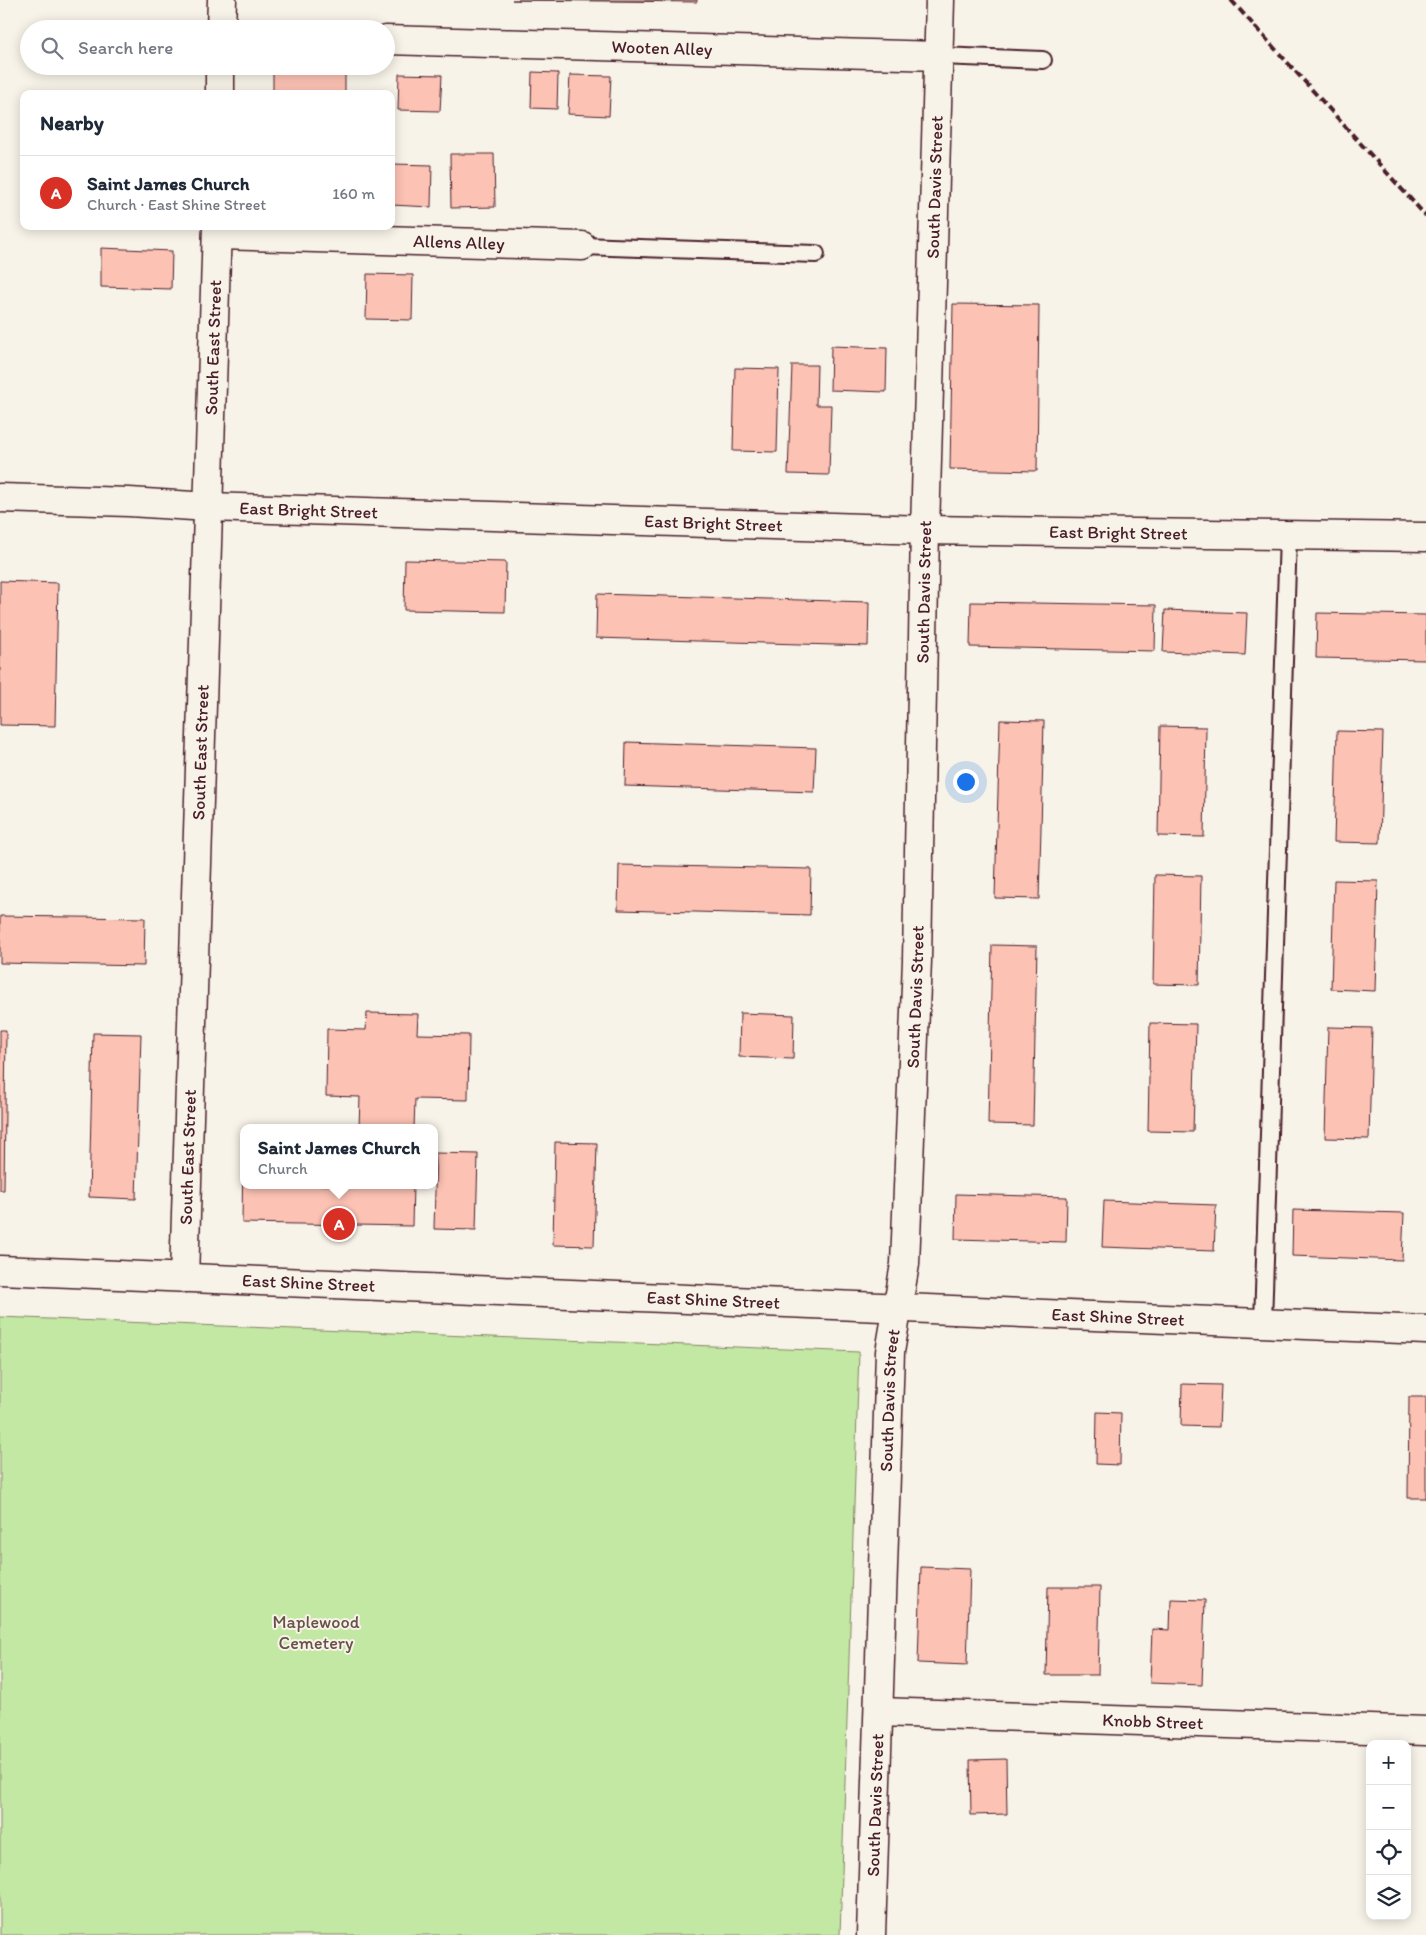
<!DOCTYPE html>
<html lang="en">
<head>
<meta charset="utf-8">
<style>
  :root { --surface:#fff; --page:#f2f2f3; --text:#1f2937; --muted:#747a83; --line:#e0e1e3; --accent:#d93025 }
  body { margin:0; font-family:Itim,sans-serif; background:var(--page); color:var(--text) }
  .controls { position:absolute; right:15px; bottom:15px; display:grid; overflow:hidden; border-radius:10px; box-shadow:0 2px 12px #0003 }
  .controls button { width:45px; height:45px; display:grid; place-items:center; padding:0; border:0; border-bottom:1px solid var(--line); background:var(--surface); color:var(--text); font:25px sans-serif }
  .you { position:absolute; left:965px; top:781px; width:18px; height:18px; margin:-12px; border:4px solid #fff; border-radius:50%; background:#1a73e8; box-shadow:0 0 0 8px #1a73e833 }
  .badge { display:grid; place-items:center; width:32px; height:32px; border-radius:50%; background:var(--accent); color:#fff; font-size:16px; font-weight:700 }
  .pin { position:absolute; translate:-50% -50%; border:2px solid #fff; box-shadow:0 1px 5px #0006 }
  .popup { position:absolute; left:240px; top:1124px; width:198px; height:65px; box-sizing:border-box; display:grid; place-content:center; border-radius:10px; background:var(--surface); filter:drop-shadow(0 1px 4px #0005); font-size:16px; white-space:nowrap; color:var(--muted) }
  .popup b { font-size:19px; color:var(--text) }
  .popup::after { content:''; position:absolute; left:50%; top:100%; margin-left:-10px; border:10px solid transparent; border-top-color:var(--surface) }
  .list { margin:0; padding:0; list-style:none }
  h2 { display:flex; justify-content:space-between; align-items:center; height:65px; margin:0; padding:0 20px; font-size:21px }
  h2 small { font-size:16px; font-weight:400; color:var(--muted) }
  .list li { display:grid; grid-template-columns:32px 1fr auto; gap:15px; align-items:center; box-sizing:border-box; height:75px; padding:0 20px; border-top:1px solid var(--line) }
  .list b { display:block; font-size:19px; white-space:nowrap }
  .list p { margin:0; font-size:16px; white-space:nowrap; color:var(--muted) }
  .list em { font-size:16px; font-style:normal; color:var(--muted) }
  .icon { flex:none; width:28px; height:28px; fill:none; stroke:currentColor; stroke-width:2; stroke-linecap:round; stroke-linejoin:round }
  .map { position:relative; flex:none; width:1426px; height:1935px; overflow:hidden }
  .search { position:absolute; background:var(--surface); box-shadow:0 2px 12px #0003; left:20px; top:20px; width:375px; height:55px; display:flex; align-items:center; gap:12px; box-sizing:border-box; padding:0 18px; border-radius:28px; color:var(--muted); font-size:19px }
  .panel { position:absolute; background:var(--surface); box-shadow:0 2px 12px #0003; left:20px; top:90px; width:375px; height:140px; border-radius:10px }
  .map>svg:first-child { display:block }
  .green { fill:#c2e8a3; stroke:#868467 }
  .building { fill:#fcc2b4; stroke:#4a1f2b }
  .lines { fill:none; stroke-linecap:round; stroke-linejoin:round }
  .service-casing { stroke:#4a1f2b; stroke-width:20 }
  .minor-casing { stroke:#4a1f2b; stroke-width:31 }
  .service { stroke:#f7f3e8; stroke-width:16 }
  .minor { stroke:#f7f3e8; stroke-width:28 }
  .rail { stroke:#4a1f2b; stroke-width:4; stroke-dasharray:8 4; stroke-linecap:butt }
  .labels { text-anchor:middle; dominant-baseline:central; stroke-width:4; stroke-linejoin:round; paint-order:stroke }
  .street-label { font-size:18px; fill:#4a1f2b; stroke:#f7f3e8 }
  .park-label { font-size:18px; fill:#685149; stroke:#f7f3e8 }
</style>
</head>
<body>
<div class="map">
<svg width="1426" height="1935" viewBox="0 0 1426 1935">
  <rect width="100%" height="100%" fill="#f7f3e8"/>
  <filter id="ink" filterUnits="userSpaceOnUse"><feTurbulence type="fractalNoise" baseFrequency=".02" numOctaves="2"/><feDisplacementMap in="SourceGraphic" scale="10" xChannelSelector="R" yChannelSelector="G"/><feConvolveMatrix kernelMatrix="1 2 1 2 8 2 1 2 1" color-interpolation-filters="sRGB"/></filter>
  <g filter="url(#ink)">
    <!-- green -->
    <polygon class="green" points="0,1317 859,1352 840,1935 0,1935"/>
    <!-- building -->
    <g class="building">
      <polygon points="512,0 697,0 697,2"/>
      <rect x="273" y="67" width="72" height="27"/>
      <polygon points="532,72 558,73 557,109 531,108"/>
      <polygon points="399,74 442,75 440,111 398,110"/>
      <polygon points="570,75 611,76 609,116 568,114"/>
      <polygon points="450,154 494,154 495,207 451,208"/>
      <polygon points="392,164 432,165 431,207 391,205"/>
      <polygon points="101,248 172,251 171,289 101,287"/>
      <polygon points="367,274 413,275 412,320 366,319"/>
      <polygon points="953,304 1039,305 1037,471 950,469"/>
      <polygon points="831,346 887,348 886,392 830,390"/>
      <polygon points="792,365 817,365 816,405 831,405 829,475 788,474"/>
      <polygon points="735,368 779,369 777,452 733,451"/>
      <polygon points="405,560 506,562 505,612 404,610"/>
      <polygon points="0,581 58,583 55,726 0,725"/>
      <polygon points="597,594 869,602 868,646 596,638"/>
      <polygon points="971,602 1156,605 1155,651 970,647"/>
      <polygon points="1165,610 1247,613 1245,655 1163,652"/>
      <polygon points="1317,613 1426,615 1426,660 1316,658"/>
      <polygon points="1000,720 1044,721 1039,899 995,898"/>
      <polygon points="1160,726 1206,727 1204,837 1158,836"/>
      <polygon points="1337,731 1383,732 1380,843 1334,842"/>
      <polygon points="626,742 816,748 814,792 625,786"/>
      <polygon points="619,865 811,869 810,915 618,910"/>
      <polygon points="1155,875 1201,876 1199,985 1153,984"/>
      <polygon points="1334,880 1378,881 1375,991 1331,989"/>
      <polygon points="0,916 145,918 144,966 0,963"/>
      <polygon points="992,945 1037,946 1033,1125 988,1124"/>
      <polygon points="367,1013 418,1014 417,1034 469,1035 468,1100 415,1099 414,1128 359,1128 360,1097 326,1096 327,1029 366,1030"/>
      <polygon points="740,1013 794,1015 793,1059 739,1057"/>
      <polygon points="1150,1023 1196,1024 1193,1132 1148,1131"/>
      <polygon points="1328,1027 1372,1028 1369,1139 1325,1138"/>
      <polygon points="0,1030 6,1030 4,1190 0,1190"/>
      <polygon points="93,1033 141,1034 136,1199 89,1197"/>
      <polygon points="555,1142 597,1143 594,1246 553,1245"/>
      <polygon points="243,1150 244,1185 413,1185 412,1226 242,1223"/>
      <polygon points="436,1153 478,1154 476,1230 434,1229"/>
      <polygon points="956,1194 1067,1197 1066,1242 955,1239"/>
      <polygon points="1104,1201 1216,1205 1214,1251 1102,1247"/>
      <polygon points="1293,1210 1404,1213 1402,1260 1292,1256"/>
      <polygon points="1182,1384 1221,1385 1219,1427 1181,1426"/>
      <polygon points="1409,1397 1426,1397 1426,1498 1408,1498"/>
      <polygon points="1097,1412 1121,1413 1120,1465 1096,1464"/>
      <polygon points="921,1567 970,1569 967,1665 918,1663"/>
      <polygon points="1048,1587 1100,1587 1098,1675 1046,1675"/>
      <polygon points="1171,1599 1205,1600 1202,1685 1150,1683 1152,1629 1170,1630"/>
      <polygon points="1006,1759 1007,1814 971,1815 970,1760"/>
    </g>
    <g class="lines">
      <!-- service casing -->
      <g class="service-casing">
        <g id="service">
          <polyline points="939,56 1043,60"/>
          <polyline points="582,246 816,254"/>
          <polyline points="1263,1323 1288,535"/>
        </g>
      </g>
      <!-- minor casing -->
      <g class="minor-casing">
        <g id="minor">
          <polyline points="221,29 222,0"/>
          <path id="s1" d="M386 40 939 56"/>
          <polyline points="220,94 220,66"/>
          <path id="s2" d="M217 235 582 246"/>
          <path id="s3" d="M0 498 129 502 209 507 925 530 1426 537"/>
          <path id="s4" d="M0 1270 1426 1330"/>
          <path id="s5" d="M184 1278 217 226"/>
          <path id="s6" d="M879 1712 1426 1731"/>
          <path id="s7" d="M871 1935 890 1352 905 1264 917 960 925 530 940 0"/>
        </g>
      </g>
      <!-- service -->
      <use href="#service" class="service"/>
      <!-- minor -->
      <use href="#minor" class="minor"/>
      <!-- rail -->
      <polyline class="rail" points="1231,0 1426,216"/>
    </g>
  </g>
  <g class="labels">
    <!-- street labels -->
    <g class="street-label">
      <text stroke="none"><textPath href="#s1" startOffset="276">Wooten Alley</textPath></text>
      <text stroke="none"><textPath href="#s7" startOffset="1750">South Davis Street</textPath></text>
      <text stroke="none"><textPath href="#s2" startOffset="242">Allens Alley</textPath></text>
      <text stroke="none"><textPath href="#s5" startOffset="931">South East Street</textPath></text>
      <text stroke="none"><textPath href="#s3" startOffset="309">East Bright Street</textPath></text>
      <text stroke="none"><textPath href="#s3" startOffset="714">East Bright Street</textPath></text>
      <text stroke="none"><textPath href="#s3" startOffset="1119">East Bright Street</textPath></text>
      <text stroke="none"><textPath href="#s7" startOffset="1345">South Davis Street</textPath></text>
      <text stroke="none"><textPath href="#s5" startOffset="526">South East Street</textPath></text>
      <text stroke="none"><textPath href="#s7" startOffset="940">South Davis Street</textPath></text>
      <text stroke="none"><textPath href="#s5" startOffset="121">South East Street</textPath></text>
      <text stroke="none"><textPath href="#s4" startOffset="309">East Shine Street</textPath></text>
      <text stroke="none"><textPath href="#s4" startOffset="714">East Shine Street</textPath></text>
      <text stroke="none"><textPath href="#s4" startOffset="1119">East Shine Street</textPath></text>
      <text stroke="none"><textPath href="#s7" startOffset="535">South Davis Street</textPath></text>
      <text stroke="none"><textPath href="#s6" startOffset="274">Knobb Street</textPath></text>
      <text stroke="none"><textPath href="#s7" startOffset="130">South Davis Street</textPath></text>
    </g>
    <!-- park labels -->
    <g class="park-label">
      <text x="316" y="1622">Maplewood<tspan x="316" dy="21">Cemetery</tspan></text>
    </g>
  </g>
</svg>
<div class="controls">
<button>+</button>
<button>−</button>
<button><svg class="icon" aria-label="locate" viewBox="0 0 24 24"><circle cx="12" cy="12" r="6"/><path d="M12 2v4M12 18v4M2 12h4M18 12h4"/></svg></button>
<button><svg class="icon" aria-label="layers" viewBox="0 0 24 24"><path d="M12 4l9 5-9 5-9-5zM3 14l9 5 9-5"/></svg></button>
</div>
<div class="you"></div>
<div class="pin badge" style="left:339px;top:1224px">A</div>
<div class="popup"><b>Saint James Church</b>Church</div>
<div class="search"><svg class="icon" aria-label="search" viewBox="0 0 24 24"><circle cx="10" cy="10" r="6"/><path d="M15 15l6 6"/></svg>Search here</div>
<section class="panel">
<h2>Nearby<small></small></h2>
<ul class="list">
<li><span class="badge">A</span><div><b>Saint James Church</b><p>Church · East Shine Street</p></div><em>160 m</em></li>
</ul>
</section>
</div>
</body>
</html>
